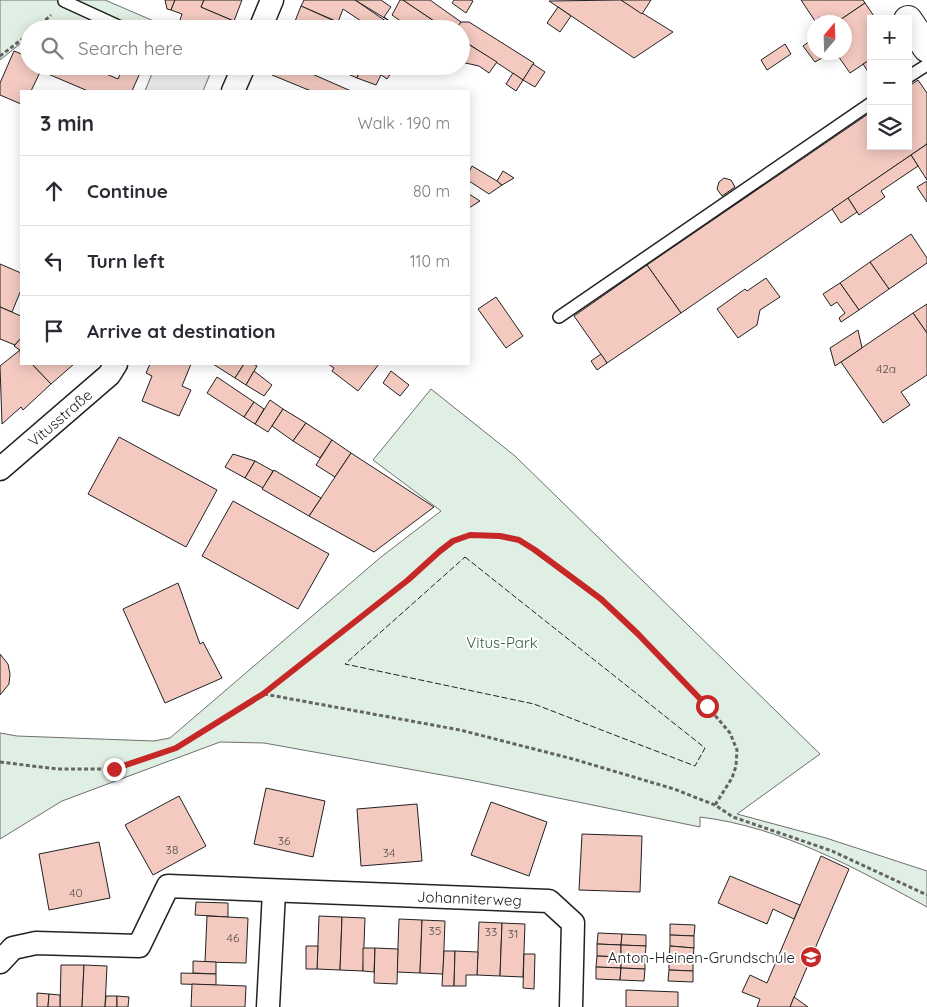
<!DOCTYPE html>
<html lang="en">
<head>
<meta charset="utf-8">
<style>
  :root { --surface:#fff; --page:#f7f7f7; --text:#2b2b33; --muted:#7c7c81; --line:#e1e1e2 }
  body { margin:0; font-family:Quicksand,sans-serif; background:var(--page); color:var(--text) }
  .controls { position:absolute; right:15px; top:15px; display:grid; overflow:hidden; border-radius:0px; box-shadow:0 2px 12px #0003 }
  .controls button { width:45px; height:45px; display:grid; place-items:center; padding:0; border:0; border-bottom:1px solid var(--line); background:var(--surface); color:var(--text); font:25px sans-serif }
  .compass { position:absolute; left:807px; top:15px; width:45px; height:45px; border-radius:50%; background:var(--surface); box-shadow:0 2px 12px #0003; rotate:19deg }
  .stop { position:absolute; width:15px; height:15px; margin:-11px; border:4px solid #c62828; border-radius:50%; background:#fff }
  .stop.end { background:#c62828; border-color:#fff; box-shadow:0 1px 5px #0008 }
  .list { margin:0; padding:0; list-style:none }
  h2 { display:flex; justify-content:space-between; align-items:center; height:65px; margin:0; padding:0 20px; font-size:21px }
  h2 small { font-size:16px; font-weight:400; color:var(--muted) }
  .list li { display:grid; grid-template-columns:32px 1fr auto; gap:15px; align-items:center; box-sizing:border-box; height:70px; padding:0 20px; border-top:1px solid var(--line) }
  .list b { display:block; font-size:19px; white-space:nowrap }
  .list em { font-size:16px; font-style:normal; color:var(--muted) }
  .icon { flex:none; width:28px; height:28px; fill:none; stroke:currentColor; stroke-width:2; stroke-linecap:round; stroke-linejoin:round }
  .map { position:relative; flex:none; width:927px; height:1007px; overflow:hidden }
  .search { position:absolute; background:var(--surface); box-shadow:0 2px 12px #0003; left:20px; top:20px; width:450px; height:55px; display:flex; align-items:center; gap:12px; box-sizing:border-box; padding:0 18px; border-radius:28px; color:var(--muted); font-size:19px }
  .panel { position:absolute; background:var(--surface); box-shadow:0 2px 12px #0003; left:20px; top:90px; width:450px; height:275px; border-radius:0px }
  .map>svg:first-child { display:block }
  .green { fill:#e0efe3; stroke:#6f6f6f }
  .parking { fill:#ededed; stroke:#6f6f6f }
  .building { fill:#f3c9c0; stroke:#222 }
  .lines { fill:none; stroke-linecap:round; stroke-linejoin:round }
  .service-casing { stroke:#222; stroke-width:14 }
  .minor-casing { stroke:#222; stroke-width:25 }
  .secondary-casing { stroke:#222; stroke-width:30 }
  .path { stroke:#646464; stroke-width:3; stroke-dasharray:4 2.5; stroke-linecap:butt }
  .service { stroke:#fff; stroke-width:11 }
  .minor { stroke:#fff; stroke-width:22 }
  .secondary { stroke:#fff; stroke-width:28 }
  .fence { stroke:#222; stroke-width:1; stroke-dasharray:6 2.5; stroke-linecap:butt }
  .route { stroke:#c62828; stroke-width:6 }
  .labels { text-anchor:middle; dominant-baseline:central; stroke-width:4; stroke-linejoin:round; paint-order:stroke }
  .number-label { font-size:12px; fill:#564c4a }
  .street-label { font-size:15px; fill:#222; stroke:#fff }
  .park-label { font-size:15px; fill:#2f5e38; stroke:#fff }
  .poi-label { font-size:15px; fill:#222; stroke:#fff; text-anchor:end }
</style>
</head>
<body>
<div class="map">
<svg width="927" height="1007" viewBox="0 0 927 1007">
  <rect width="100%" height="100%" fill="#fff"/>
  <!-- green -->
  <g class="green">
    <polygon points="0,0 105,0 156,22 154,29 29,29 29,41 25,40 0,60"/>
    <path d="M431 389 515 456 820 754 737 814 826 838 927 871V907C855 868 782 827 700 817V827L470 780 264 743 220 742 62 801 0 839V733L17 736 154 741 170 738 381 557 441 511 373 460Z"/>
  </g>
  <!-- parking -->
  <polygon class="parking" points="155,66 203,66 210,74 203,91 145,91"/>
  <!-- building -->
  <g class="building">
    <polygon points="165,0 175,0 171,10 167,9"/>
    <polygon points="175,0 204,0 201,7 234,21 230,29 218,29 199,21 196,27 180,20 182,14 171,10"/>
    <polygon points="204,0 242,0 234,21 201,7"/>
    <polygon points="304,0 355,0 390,24 387,29 373,29 343,9 338,22 301,6"/>
    <polygon points="355,0 381,0 391,7 384,17 391,22"/>
    <polygon points="400,0 403,0 446,29 412,29 392,15"/>
    <polygon points="403,0 430,0 461,22 456,29 446,29"/>
    <polygon points="454,0 471,0 473,1 466,13 452,3"/>
    <polygon points="621,0 673,32 634,58 549,1"/>
    <polygon points="621,0 651,0 642,14"/>
    <polygon points="801,0 863,0 865,3 837,22 823,22 820,17 815,21"/>
    <polygon points="865,3 876,19 871,19 871,59 850,73 836,53 829,58 827,55 815,62 803,46 814,38 814,52 844,52 844,22 837,22"/>
    <polygon points="301,6 339,23 337,29 292,29"/>
    <polygon points="558,7 571,16 560,32 547,23"/>
    <polygon points="391,22 401,29 387,29"/>
    <polygon points="461,22 469,22 534,63 523,80 461,39 461,29 456,29"/>
    <polygon points="461,39 468,44 461,53"/>
    <polygon points="468,44 497,62 489,73 479,66 461,62 461,53"/>
    <polygon points="785,44 791,54 767,70 761,60"/>
    <polygon points="14,51 29,57 29,66 43,66 31,91 21,91 21,104 0,95 0,83"/>
    <polygon points="871,59 871,76 863,64"/>
    <polygon points="533,64 545,72 535,87 523,80"/>
    <polygon points="43,66 88,66 118,79 124,66 143,66 132,91 88,91 41,71"/>
    <polygon points="276,66 294,66 351,91 311,91 272,75"/>
    <polygon points="294,66 313,66 310,73"/>
    <polygon points="330,66 362,66 357,78"/>
    <polygon points="362,66 368,66 381,75 376,85 357,78"/>
    <polygon points="368,66 381,66 377,72"/>
    <polygon points="381,66 394,69 387,79 377,72"/>
    <polygon points="420,66 435,66 430,73"/>
    <polygon points="513,73 523,80 516,91 506,84"/>
    <polygon points="918,80 927,93 927,144 681,313 647,265 871,112 871,146 908,146 908,87"/>
    <polygon points="927,144 927,180 911,155"/>
    <polygon points="911,155 918,166 881,191 885,197 859,215 848,198"/>
    <polygon points="472,166 497,181 502,185 489,194 469,181 469,172"/>
    <polygon points="503,171 514,178 502,185 497,181"/>
    <polygon points="724,178 731,180 735,187 722,196 717,189 719,182"/>
    <polygon points="927,181 927,202 917,187"/>
    <polygon points="469,194 480,201 469,208"/>
    <polygon points="848,198 857,212 841,223 832,209"/>
    <polygon points="911,234 927,258 927,263 889,289 870,262"/>
    <polygon points="870,262 889,289 859,310 840,283"/>
    <polygon points="0,264 21,273 21,290 12,312 0,307"/>
    <polygon points="647,265 681,313 607,363 574,316"/>
    <polygon points="766,278 780,297 760,310 757,325 738,338 717,309 745,289 747,291"/>
    <polygon points="840,283 859,310 841,322 839,318 845,313 837,302 831,306 823,294"/>
    <polygon points="496,297 523,336 506,348 478,309"/>
    <polygon points="927,304 927,333 913,313"/>
    <polygon points="0,307 21,316 21,338 15,345 0,339"/>
    <polygon points="913,313 927,333 927,375 901,392 910,405 883,423 841,362"/>
    <polygon points="858,330 862,348 835,366 830,348"/>
    <polygon points="21,338 21,351 14,346"/>
    <polygon points="20,350 21,364 32,364 51,384 23,410 21,407 2,424 0,366"/>
    <polygon points="601,354 607,363 597,370 591,361"/>
    <polygon points="32,364 74,364 51,384"/>
    <polygon points="150,364 191,364 182,386 191,390 179,416 142,401 152,376 146,373"/>
    <polygon points="213,364 244,364 235,378"/>
    <polygon points="244,364 253,364 257,366 246,385 235,378"/>
    <polygon points="328,364 379,364 358,391 332,371 334,368"/>
    <polygon points="254,371 272,385 264,396 246,385"/>
    <polygon points="391,371 409,385 400,396 383,383"/>
    <polygon points="217,377 254,402 244,417 207,393"/>
    <polygon points="270,400 283,409 268,432 255,424"/>
    <polygon points="254,402 264,409 255,424 244,417"/>
    <polygon points="283,409 306,423 293,441 272,426"/>
    <polygon points="306,423 332,440 320,458 293,441"/>
    <polygon points="119,437 217,490 186,547 88,494"/>
    <polygon points="332,440 351,453 335,477 316,465"/>
    <polygon points="351,453 434,507 374,552 309,516"/>
    <polygon points="233,454 255,461 245,478 225,467"/>
    <polygon points="255,461 273,471 263,488 245,478"/>
    <polygon points="274,470 321,498 309,516 262,489"/>
    <polygon points="233,501 329,554 298,609 202,556"/>
    <polygon points="178,583 200,644 203,642 222,678 165,703 123,609"/>
    <polygon points="0,654 8,664 10,674 9,684 0,695"/>
    <polygon points="266,788 325,801 313,857 254,844"/>
    <polygon points="179,796 206,846 153,875 125,825"/>
    <polygon points="491,802 547,822 529,876 471,855"/>
    <polygon points="417,804 422,861 361,866 357,809"/>
    <polygon points="582,834 642,836 640,892 579,890"/>
    <polygon points="99,842 110,898 49,910 39,854"/>
    <polygon points="821,856 849,869 790,1007 757,1007 760,999 742,992 750,975 767,983"/>
    <polygon points="730,876 800,905 794,919 773,909 767,924 718,903"/>
    <polygon points="196,902 228,903 228,917 195,915"/>
    <polygon points="207,916 248,918 246,963 205,962"/>
    <polygon points="319,916 342,917 340,970 317,969"/>
    <polygon points="342,917 365,918 363,971 340,970"/>
    <polygon points="399,919 422,920 420,973 397,972"/>
    <polygon points="422,920 445,921 443,974 420,973"/>
    <polygon points="479,922 502,923 500,976 477,975"/>
    <polygon points="502,923 525,924 523,977 500,976"/>
    <polygon points="670,924 695,925 694,936 670,935"/>
    <polygon points="598,933 622,934 621,945 597,944"/>
    <polygon points="622,934 646,935 646,946 621,945"/>
    <polygon points="670,935 694,936 694,948 670,946"/>
    <polygon points="597,944 621,945 621,957 597,956"/>
    <polygon points="621,945 646,946 645,958 621,957"/>
    <polygon points="306,946 318,946 317,969 306,969"/>
    <polygon points="670,946 694,948 693,959 669,958"/>
    <polygon points="363,948 375,948 374,972 363,971"/>
    <polygon points="375,948 398,949 397,984 374,983"/>
    <polygon points="444,951 455,951 454,986 442,986"/>
    <polygon points="455,951 478,952 477,975 466,975 466,986 454,986"/>
    <polygon points="524,954 535,954 534,989 523,988"/>
    <polygon points="597,956 621,957 621,968 596,967"/>
    <polygon points="621,957 645,958 645,969 621,968"/>
    <polygon points="669,958 693,959 693,971 669,970"/>
    <polygon points="193,961 216,962 216,974 193,973"/>
    <polygon points="61,965 84,965 82,1007 60,1007"/>
    <polygon points="84,965 107,966 105,1007 82,1007"/>
    <polygon points="596,967 621,968 620,980 596,979"/>
    <polygon points="621,968 645,969 644,981 620,980"/>
    <polygon points="669,970 693,971 693,982 668,981"/>
    <polygon points="181,973 216,974 216,985 181,984"/>
    <polygon points="192,984 246,986 245,1007 191,1007"/>
    <polygon points="626,990 678,992 678,1007 626,1007"/>
    <polygon points="37,993 49,994 48,1007 37,1007"/>
    <polygon points="49,994 60,995 60,1007 48,1007"/>
    <polygon points="106,996 117,996 117,1007 105,1007"/>
    <polygon points="117,996 129,997 128,1007 117,1007"/>
    <polygon points="794,997 808,1007 790,1007"/>
  </g>
  <g class="lines">
    <!-- service casing -->
    <g class="service-casing">
      <g id="service">
        <polyline points="64,1 125,29"/>
        <polyline points="908,77 927,65"/>
        <polyline points="559,317 871,103"/>
      </g>
    </g>
    <!-- minor casing -->
    <g class="minor-casing">
      <g id="minor">
        <polyline points="260,29 272,0"/>
        <polyline points="233,91 244,66"/>
        <path id="s1" d="M0 469 109 375 116 364"/>
        <path id="s2" d="M0 962 13 948 36 943 139 946 168 886 549 901 573 923 571 1007"/>
        <polyline points="268,1007 274,892"/>
      </g>
    </g>
    <!-- secondary casing -->
    <g class="secondary-casing">
      <polyline id="secondary" points="908,20 927,48"/>
    </g>
    <!-- path -->
    <g class="path">
      <polyline points="36,29 51,15"/>
      <polyline points="0,56 29,34"/>
      <polyline points="264,694 460,730 573,759 674,789 715,805 733,817 832,851 927,895"/>
      <polyline points="0,762 57,769 114,769 176,748 263,694 408,580 453,541 470,535 483,535 519,540 601,599 638,634 707,706 730,733 737,750 736,766 732,778 715,805"/>
    </g>
    <!-- service -->
    <use href="#service" class="service"/>
    <!-- minor -->
    <use href="#minor" class="minor"/>
    <!-- secondary -->
    <use href="#secondary" class="secondary"/>
    <!-- fence -->
    <polygon class="fence" points="465,557 705,748 695,766 534,704 345,664"/>
  </g>
  <g class="lines">
    <!-- route -->
    <polyline class="route" points="114,769 176,748 263,694 408,580 440,551 453,541 470,535 500,536 519,540 535,550 601,599 638,634 707,706"/>
  </g>
  <!-- icons -->
  <defs>
    <g id="school-disc" transform="scale(1.125)"><circle r="9.5" fill="#c62828" stroke="#fff"/><path d="M0-5L7-2L0 1L-7-2ZM-4 1L0 2.5L4 1V4Q0 6-4 4Z" fill="#fff"/></g>
  </defs>
  <g fill-rule="evenodd">
    <use href="#school-disc" x="811" y="957"/>
  </g>
  <g class="labels">
    <!-- number labels -->
    <g class="number-label">
      <text x="886" y="368">42a</text>
      <text x="284" y="840">36</text>
      <text x="172" y="849">38</text>
      <text x="389" y="852">34</text>
      <text x="76" y="892">40</text>
      <text x="435" y="930">35</text>
      <text x="491" y="931">33</text>
      <text x="513" y="933">31</text>
      <text x="233" y="937">46</text>
    </g>
    <!-- street labels -->
    <g class="street-label">
      <text stroke="none"><textPath href="#s1" startOffset="79">Vitusstraße</textPath></text>
      <text stroke="none"><textPath href="#s2" startOffset="514">Johanniterweg</textPath></text>
    </g>
    <!-- park labels -->
    <g class="park-label">
      <text x="502" y="642">Vitus-Park</text>
    </g>
    <!-- poi labels -->
    <g class="poi-label">
      <text x="795" y="957">Anton-Heinen-Grundschule</text>
    </g>
  </g>
</svg>
<div class="controls">
<button>+</button>
<button>−</button>
<button><svg class="icon" aria-label="layers" viewBox="0 0 24 24"><path d="M12 4l9 5-9 5-9-5zM3 14l9 5 9-5"/></svg></button>
</div>
<svg class="compass" viewBox="-18 -18 36 36"><path d="M0-13l5 13h-10z" fill="#e53935"/><path d="M0 13l5-13h-10z" fill="#7c7c81"/></svg>
<div class="stop" style="left:707px;top:706px"></div>
<div class="stop end" style="left:114px;top:769px"></div>
<div class="search"><svg class="icon" aria-label="search" viewBox="0 0 24 24"><circle cx="10" cy="10" r="6"/><path d="M15 15l6 6"/></svg>Search here</div>
<section class="panel">
<h2>3 min<small>Walk · 190 m</small></h2>
<ul class="list">
<li><svg class="icon" aria-label="ahead" viewBox="0 0 24 24"><path d="M12 20V5M6 11l6-6 6 6"/></svg><div><b>Continue</b></div><em>80 m</em></li>
<li><svg class="icon" aria-label="left" viewBox="0 0 24 24"><path d="M17 20v-9H6M10 6l-5 5 5 5"/></svg><div><b>Turn left</b></div><em>110 m</em></li>
<li><svg class="icon" aria-label="arrive" viewBox="0 0 24 24"><path d="M6 21V4h12l-3 4 3 4H6"/></svg><div><b>Arrive at destination</b></div></li>
</ul>
</section>
</div>
</body>
</html>
